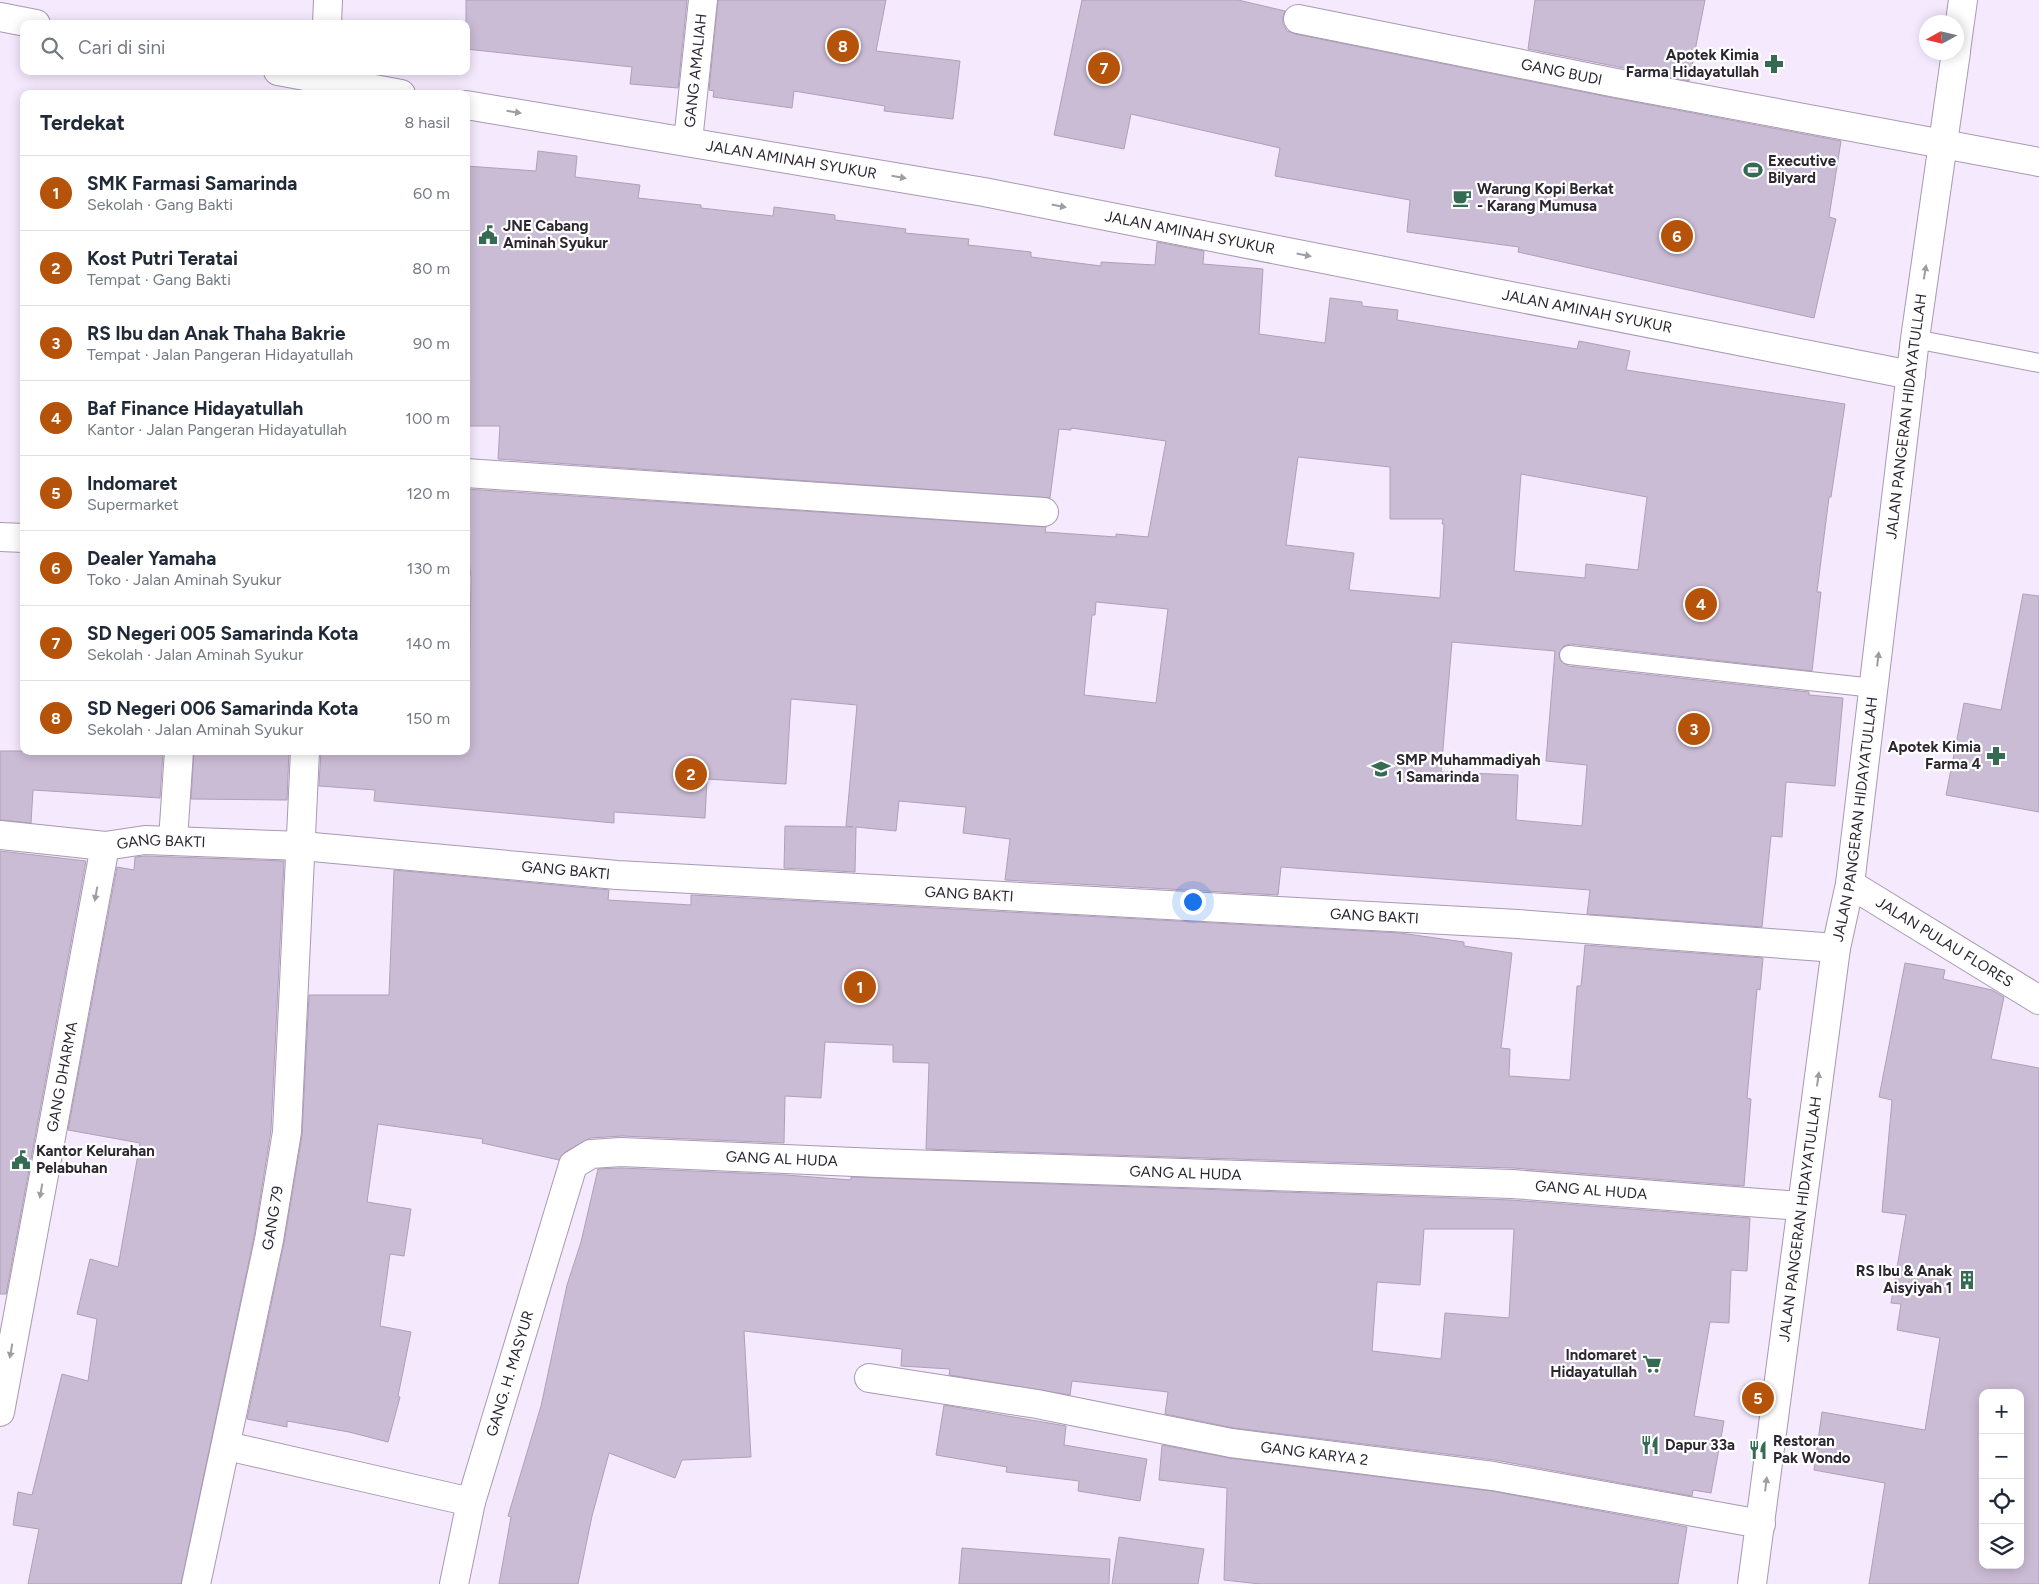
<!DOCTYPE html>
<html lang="id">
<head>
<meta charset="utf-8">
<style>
  :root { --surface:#fff; --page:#f6f6f7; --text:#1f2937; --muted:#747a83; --line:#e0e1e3; --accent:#b45309 }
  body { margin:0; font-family:Figtree,sans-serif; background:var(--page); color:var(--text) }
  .controls { position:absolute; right:15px; bottom:15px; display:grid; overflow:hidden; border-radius:10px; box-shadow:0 2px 12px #0003 }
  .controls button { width:45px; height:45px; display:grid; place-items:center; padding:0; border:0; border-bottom:1px solid var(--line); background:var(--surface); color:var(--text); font:25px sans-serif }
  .compass { position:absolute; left:1919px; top:15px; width:45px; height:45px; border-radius:50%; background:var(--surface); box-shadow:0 2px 12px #0003; rotate:262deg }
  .you { position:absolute; left:1192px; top:901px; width:18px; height:18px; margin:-12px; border:4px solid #fff; border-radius:50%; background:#1a73e8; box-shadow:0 0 0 8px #1a73e833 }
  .badge { display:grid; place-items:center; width:32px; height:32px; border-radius:50%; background:var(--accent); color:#fff; font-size:16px; font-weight:700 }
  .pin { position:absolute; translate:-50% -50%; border:2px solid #fff; box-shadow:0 1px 5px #0006 }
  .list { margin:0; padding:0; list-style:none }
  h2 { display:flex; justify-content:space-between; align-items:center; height:65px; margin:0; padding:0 20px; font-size:21px }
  h2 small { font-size:16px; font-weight:400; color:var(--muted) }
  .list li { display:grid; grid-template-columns:32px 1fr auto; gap:15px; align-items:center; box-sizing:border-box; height:75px; padding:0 20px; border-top:1px solid var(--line) }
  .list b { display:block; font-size:19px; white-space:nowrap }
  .list p { margin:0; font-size:16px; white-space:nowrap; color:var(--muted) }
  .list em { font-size:16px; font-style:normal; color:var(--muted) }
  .icon { flex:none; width:28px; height:28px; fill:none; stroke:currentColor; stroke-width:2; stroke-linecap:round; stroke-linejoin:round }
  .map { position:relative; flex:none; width:2039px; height:1584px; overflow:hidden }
  .search { position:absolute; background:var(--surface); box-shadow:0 2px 12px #0003; left:20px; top:20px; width:450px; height:55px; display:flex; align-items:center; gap:12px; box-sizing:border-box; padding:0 18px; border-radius:10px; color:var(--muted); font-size:19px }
  .panel { position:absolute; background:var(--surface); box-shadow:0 2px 12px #0003; left:20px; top:90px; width:450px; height:665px; border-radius:10px }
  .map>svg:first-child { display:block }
  .building { fill:#cbbcd5; stroke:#aea0b8; fill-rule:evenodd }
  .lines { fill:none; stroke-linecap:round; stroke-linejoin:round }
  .lane-casing { stroke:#a799b1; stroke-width:20 }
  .street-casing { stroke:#a799b1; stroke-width:30 }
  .secondary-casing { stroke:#a799b1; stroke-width:30 }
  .lane { stroke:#fff; stroke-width:18 }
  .street { stroke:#fff; stroke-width:28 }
  .secondary { stroke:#fff; stroke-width:28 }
  .oneway { fill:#a09da2 }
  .labels { text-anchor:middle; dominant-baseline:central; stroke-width:4.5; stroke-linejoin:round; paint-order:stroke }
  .poi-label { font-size:15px; font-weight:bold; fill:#2c2630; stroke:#fff; text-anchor:start }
  .street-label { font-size:15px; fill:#2c2630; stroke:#fff }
</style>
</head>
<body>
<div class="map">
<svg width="2039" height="1584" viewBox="0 0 2039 1584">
  <rect width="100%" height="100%" fill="#f5e9fd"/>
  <!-- building -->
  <g class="building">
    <polygon points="466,0 687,0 678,88 630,84 632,67 466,49"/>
    <polygon points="718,0 886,0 876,51 960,61 953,119 884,111 885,106 794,91 792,108 713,97 714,91 709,90"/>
    <polygon points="1082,0 1238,0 1285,11 1283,16 1283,24 1287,31 1295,34 1608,97 1841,141 1829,217 1836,219 1814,318 1518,252 1519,247 1407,232 1410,200 1275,176 1280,148 1131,114 1124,149 1054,135"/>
    <polygon points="1535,0 1705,0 1689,81 1528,49"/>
    <path d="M538 151 577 156 575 177 640 185 638 198 701 205V208L773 216 774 207 835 215V220L906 229 905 233 969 239 968 245 1031 252V257L1101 266V262L1155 265 1157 242 1204 251 1203 264 1263 269 1259 334 1325 343 1330 298 1362 302V306L1398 310 1397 320 1577 349 1579 341 1630 351 1626 370 1845 404 1831 497H1829L1817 592H1821L1812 671 1570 644 1564 646 1559 653 1560 660 1568 666 1809 692V695L1843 698 1835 786 1786 782 1782 837 1771 836 1762 927 1587 914 1590 890 1281 867 1278 895 1005 880 1010 839 963 833 966 807 899 801 896 831 856 827 855 872 784 868 785 826 853 827 846 826 857 705 791 699 786 784 707 779 705 818 614 812V823L374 801 375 790 319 786 321 751H466V707H469L471 577 466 533V489L1046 527 1045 532 1116 537V534L1148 537 1166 441 1071 428V430L1059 429 1050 498 498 459 500 426H466V166L536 171ZM1298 457 1390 467V519H1443L1442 524H1444L1440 598 1349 590 1354 553 1286 545ZM1521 474 1647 497 1638 570 1586 564 1585 578 1514 571ZM1096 602 1168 609 1156 703 1084 695 1092 615H1095ZM1452 642 1555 651 1546 761 1587 765 1582 826 1516 820 1518 775 1441 772Z"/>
    <polygon points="2023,594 2039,596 2039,812 1946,795 1964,703 2001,710"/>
    <polygon points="0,751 163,751 160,798 33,790 31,823 0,820"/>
    <polygon points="194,751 289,751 287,800 191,799"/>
    <polygon points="0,851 86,861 6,1294 0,1294"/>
    <polygon points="146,856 284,861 271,1130 254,1237 181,1584 28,1584 39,1529 13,1525 18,1492 32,1495 62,1374 88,1381 97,1319 77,1314 90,1259 118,1267 140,1143 68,1130 117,867 134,870 135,857"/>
    <polygon points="394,870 609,890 608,900 691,905 691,895 1400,933 1464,942 1464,946 1512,953 1501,1048 1510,1049 1509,1076 1570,1080 1577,986 1581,986 1585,945 1763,958 1760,990 1757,989 1747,1098 1751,1099 1744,1186 1513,1168 926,1149 929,1063 893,1062 893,1045 825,1042 821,1098 785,1096 784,1143 622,1136 590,1138 565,1152 559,1160 482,1143 483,1139 378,1124 367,1202 411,1209 404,1256 390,1254 380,1326 411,1332 398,1396 400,1397 388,1442 349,1432 287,1421 287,1427 247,1419 284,1243 302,1135 309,995 389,995"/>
    <path d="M1905 963 1945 970 1943 979 1992 990 2004 997 1991 1059 2039 1068V1584H1869L1885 1483 1814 1470 1822 1412 1925 1430 1940 1338 1897 1330 1901 1304 1891 1303 1906 1215 1882 1212 1892 1100 1879 1097ZM1983 1393H2020V1565H1983Z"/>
    <path d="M621 1168 786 1175 851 1180V1177L1511 1200 1750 1218 1747 1271 1731 1270 1729 1323 1710 1322 1694 1416 1724 1421 1711 1493 1693 1490 1692 1496 1495 1460 1234 1428 1165 1414 1168 1392 1072 1381 1070 1395 949 1375 950 1369 901 1366 902 1349 744 1331 751 1457 682 1460 675 1478 609 1453 592 1516 578 1584H499L511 1517 508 1516 541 1406 567 1285 581 1242 598 1169ZM1424 1229H1514L1509 1318 1445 1313 1441 1359 1372 1351 1377 1282 1420 1285Z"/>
    <polygon points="944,1405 1066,1426 1064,1445 1147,1459 1140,1501 1078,1491 1079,1481 1006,1472 1007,1467 936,1455"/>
    <polygon points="1162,1445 1229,1458 1491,1491 1687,1527 1678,1584 1260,1584 1224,1580 1227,1488 1159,1480"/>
    <polygon points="1119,1537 1204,1549 1198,1584 1112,1584"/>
    <polygon points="962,1548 1110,1559 1109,1584 959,1584"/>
  </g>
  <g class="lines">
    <!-- lane casing -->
    <g class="lane-casing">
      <g id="lane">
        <polyline points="1915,339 2039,363"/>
        <polyline points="1569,655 1874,688"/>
      </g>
    </g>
    <!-- street casing -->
    <g class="street-casing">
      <g id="street">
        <polyline points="0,17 36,24"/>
        <path id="s1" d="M1298 19 1611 82 2039 162"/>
        <polyline points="327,24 328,0"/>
        <polyline points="278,71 401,94"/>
        <path id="s2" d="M466 105 984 192 1911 375"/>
        <path id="s3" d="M688 141 703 0"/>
        <polyline points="466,473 1044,512"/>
        <polyline points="0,537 24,538"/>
        <path id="s4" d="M0 835 105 846 145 840 302 846 617 875 1518 924 1836 948"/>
        <polyline points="173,840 179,751"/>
        <path id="s5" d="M1850 884 2039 1000"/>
        <path id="s6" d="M869 1378 1037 1404 1231 1443 1493 1476 1761 1524"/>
        <path id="s7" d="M0 1412 105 846"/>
        <polyline points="227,1446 471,1502"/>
        <path id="s8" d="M196 1584 269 1240 287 1132 305 751"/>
        <path id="s9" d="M454 1584 471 1502 573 1165 591 1154 621 1152 878 1163 1512 1184 1800 1206"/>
      </g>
    </g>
    <!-- secondary casing -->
    <g class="secondary-casing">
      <g id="secondary">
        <polyline points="1956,50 1963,0"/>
        <path id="s10" d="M1752 1584 1836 948 1850 884 1915 339 1956 52"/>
      </g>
    </g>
    <!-- lane -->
    <use href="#lane" class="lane"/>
    <!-- street -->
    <use href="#street" class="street"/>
    <!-- secondary -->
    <use href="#secondary" class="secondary"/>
  </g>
  <!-- one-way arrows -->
  <defs><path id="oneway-solid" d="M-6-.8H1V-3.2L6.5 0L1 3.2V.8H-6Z" transform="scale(1.25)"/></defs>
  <g class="oneway">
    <use href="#oneway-solid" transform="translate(514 112) rotate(9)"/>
    <use href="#oneway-solid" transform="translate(899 177) rotate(10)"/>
    <use href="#oneway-solid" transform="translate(1059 206) rotate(11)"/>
    <use href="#oneway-solid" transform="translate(1304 255) rotate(11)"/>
    <use href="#oneway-solid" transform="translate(1925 272) rotate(-81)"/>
    <use href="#oneway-solid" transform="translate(1878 659) rotate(-83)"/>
    <use href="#oneway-solid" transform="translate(96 894) rotate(100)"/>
    <use href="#oneway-solid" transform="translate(1818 1079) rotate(-82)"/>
    <use href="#oneway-solid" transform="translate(41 1191) rotate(100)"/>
    <use href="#oneway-solid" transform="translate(11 1351) rotate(100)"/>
    <use href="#oneway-solid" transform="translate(1766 1484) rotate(-83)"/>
  </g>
  <!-- icons -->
  <defs>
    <g id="pharmacy-bare" transform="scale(1.5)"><path d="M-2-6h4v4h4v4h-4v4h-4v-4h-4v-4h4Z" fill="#356b52" stroke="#fff" stroke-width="2.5" paint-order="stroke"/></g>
    <g id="stadium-bare" transform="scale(1.5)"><path d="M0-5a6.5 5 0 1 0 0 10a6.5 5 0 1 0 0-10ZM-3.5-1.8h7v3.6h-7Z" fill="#356b52" stroke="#fff" stroke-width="2.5" paint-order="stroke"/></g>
    <g id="cafe-bare" transform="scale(1.5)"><path d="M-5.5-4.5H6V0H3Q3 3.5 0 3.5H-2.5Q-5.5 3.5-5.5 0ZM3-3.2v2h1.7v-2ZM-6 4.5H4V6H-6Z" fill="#356b52" stroke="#fff" stroke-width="2.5" paint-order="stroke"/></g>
    <g id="civic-bare" transform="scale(1.5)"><path d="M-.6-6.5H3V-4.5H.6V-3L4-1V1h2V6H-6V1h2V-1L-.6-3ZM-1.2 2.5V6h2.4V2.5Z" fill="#356b52" stroke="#fff" stroke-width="2.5" paint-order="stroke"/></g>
    <g id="school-bare" transform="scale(1.5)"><path d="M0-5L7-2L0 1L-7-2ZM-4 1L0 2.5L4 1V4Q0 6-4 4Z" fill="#356b52" stroke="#fff" stroke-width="2.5" paint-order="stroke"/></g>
    <g id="building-bare" transform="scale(1.5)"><path d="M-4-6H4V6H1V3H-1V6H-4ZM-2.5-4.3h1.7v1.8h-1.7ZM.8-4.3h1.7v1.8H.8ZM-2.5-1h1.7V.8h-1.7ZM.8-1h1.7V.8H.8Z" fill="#356b52" stroke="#fff" stroke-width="2.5" paint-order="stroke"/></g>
    <g id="supermarket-bare" transform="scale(1.5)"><path d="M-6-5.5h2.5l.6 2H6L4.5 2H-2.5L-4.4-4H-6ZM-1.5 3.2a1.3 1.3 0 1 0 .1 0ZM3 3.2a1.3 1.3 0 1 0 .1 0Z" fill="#356b52" stroke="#fff" stroke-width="2.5" paint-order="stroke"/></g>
    <g id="restaurant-bare" transform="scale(1.5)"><path d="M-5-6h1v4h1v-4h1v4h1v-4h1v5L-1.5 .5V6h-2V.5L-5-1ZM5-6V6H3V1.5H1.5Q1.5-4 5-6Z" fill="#356b52" stroke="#fff" stroke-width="2.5" paint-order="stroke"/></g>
  </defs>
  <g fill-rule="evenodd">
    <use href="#pharmacy-bare" x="1774" y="64"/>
    <use href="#stadium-bare" x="1753" y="170"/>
    <use href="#cafe-bare" x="1462" y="198"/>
    <use href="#civic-bare" x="488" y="235"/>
    <use href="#pharmacy-bare" x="1996" y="756"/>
    <use href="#school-bare" x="1381" y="769"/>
    <use href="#civic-bare" x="21" y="1160"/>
    <use href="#building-bare" x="1967" y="1280"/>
    <use href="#supermarket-bare" x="1652" y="1364"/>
    <use href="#restaurant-bare" x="1650" y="1445"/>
    <use href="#restaurant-bare" x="1758" y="1450"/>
  </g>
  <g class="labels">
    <!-- poi labels -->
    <g class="poi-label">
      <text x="1759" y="55" text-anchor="end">Apotek Kimia<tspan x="1759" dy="17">Farma Hidayatullah</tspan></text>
      <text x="1768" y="161">Executive<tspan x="1768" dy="17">Bilyard</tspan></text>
      <text x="1477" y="189">Warung Kopi Berkat<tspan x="1477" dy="17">- Karang Mumusa</tspan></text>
      <text x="503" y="226">JNE Cabang<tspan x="503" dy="17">Aminah Syukur</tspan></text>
      <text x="1981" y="747" text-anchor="end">Apotek Kimia<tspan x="1981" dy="17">Farma 4</tspan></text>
      <text x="1396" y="760">SMP Muhammadiyah<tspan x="1396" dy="17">1 Samarinda</tspan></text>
      <text x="36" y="1151">Kantor Kelurahan<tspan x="36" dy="17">Pelabuhan</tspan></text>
      <text x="1952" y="1271" text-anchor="end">RS Ibu &amp; Anak<tspan x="1952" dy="17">Aisyiyah 1</tspan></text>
      <text x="1637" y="1355" text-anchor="end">Indomaret<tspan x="1637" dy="17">Hidayatullah</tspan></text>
      <text x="1773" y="1441">Restoran<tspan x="1773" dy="17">Pak Wondo</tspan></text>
      <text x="1665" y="1445">Dapur 33a</text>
    </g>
    <!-- street labels -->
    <g class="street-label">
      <text stroke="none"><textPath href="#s3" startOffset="71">GANG AMALIAH</textPath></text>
      <text stroke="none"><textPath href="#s1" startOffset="269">GANG BUDI</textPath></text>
      <text stroke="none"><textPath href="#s2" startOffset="330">JALAN AMINAH SYUKUR</textPath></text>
      <text stroke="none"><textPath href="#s2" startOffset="735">JALAN AMINAH SYUKUR</textPath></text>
      <text stroke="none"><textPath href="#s2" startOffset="1140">JALAN AMINAH SYUKUR</textPath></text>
      <text stroke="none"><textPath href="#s10" startOffset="1178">JALAN PANGERAN HIDAYATULLAH</textPath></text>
      <text stroke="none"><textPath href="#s10" startOffset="772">JALAN PANGERAN HIDAYATULLAH</textPath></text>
      <text stroke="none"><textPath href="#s4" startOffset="162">GANG BAKTI</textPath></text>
      <text stroke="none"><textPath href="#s4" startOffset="568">GANG BAKTI</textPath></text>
      <text stroke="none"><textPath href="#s4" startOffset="972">GANG BAKTI</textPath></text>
      <text stroke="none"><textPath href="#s4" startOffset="1378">GANG BAKTI</textPath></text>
      <text stroke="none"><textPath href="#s5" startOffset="111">JALAN PULAU FLORES</textPath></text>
      <text stroke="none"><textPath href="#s7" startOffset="341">GANG DHARMA</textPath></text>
      <text stroke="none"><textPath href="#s9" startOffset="648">GANG AL HUDA</textPath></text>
      <text stroke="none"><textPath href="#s9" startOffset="1052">GANG AL HUDA</textPath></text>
      <text stroke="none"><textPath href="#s9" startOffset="1458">GANG AL HUDA</textPath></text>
      <text stroke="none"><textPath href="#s8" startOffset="374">GANG 79</textPath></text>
      <text stroke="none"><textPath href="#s10" startOffset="368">JALAN PANGERAN HIDAYATULLAH</textPath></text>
      <text stroke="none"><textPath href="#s9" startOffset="218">GANG. H. MASYUR</textPath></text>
      <text stroke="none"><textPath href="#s6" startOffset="452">GANG KARYA 2</textPath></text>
    </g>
  </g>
</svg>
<div class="controls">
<button>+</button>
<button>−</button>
<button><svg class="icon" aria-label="locate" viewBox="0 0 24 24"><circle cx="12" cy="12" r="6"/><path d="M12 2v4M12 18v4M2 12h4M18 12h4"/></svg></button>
<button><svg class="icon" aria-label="layers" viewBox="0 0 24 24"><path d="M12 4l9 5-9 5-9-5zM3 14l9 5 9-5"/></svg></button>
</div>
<svg class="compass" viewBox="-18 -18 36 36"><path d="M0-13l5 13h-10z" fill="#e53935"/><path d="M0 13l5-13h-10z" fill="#747a83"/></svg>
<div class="you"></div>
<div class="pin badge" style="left:860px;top:987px">1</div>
<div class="pin badge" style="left:691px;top:774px">2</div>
<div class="pin badge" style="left:1694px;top:729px">3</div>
<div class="pin badge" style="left:1701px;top:604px">4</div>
<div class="pin badge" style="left:1758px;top:1398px">5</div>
<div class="pin badge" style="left:1677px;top:236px">6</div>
<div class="pin badge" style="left:1104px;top:68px">7</div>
<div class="pin badge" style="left:843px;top:46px">8</div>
<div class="search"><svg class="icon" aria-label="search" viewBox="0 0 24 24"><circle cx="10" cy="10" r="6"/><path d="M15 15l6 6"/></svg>Cari di sini</div>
<section class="panel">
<h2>Terdekat<small>8 hasil</small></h2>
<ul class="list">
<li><span class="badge">1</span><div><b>SMK Farmasi Samarinda</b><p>Sekolah · Gang Bakti</p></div><em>60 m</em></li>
<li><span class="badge">2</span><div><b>Kost Putri Teratai</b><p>Tempat · Gang Bakti</p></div><em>80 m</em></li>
<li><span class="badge">3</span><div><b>RS Ibu dan Anak Thaha Bakrie</b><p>Tempat · Jalan Pangeran Hidayatullah</p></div><em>90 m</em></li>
<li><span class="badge">4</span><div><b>Baf Finance Hidayatullah</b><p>Kantor · Jalan Pangeran Hidayatullah</p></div><em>100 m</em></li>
<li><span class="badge">5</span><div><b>Indomaret</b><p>Supermarket</p></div><em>120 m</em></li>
<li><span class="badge">6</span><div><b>Dealer Yamaha</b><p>Toko · Jalan Aminah Syukur</p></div><em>130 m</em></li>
<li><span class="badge">7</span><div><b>SD Negeri 005 Samarinda Kota</b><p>Sekolah · Jalan Aminah Syukur</p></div><em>140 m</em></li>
<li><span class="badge">8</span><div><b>SD Negeri 006 Samarinda Kota</b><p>Sekolah · Jalan Aminah Syukur</p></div><em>150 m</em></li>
</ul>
</section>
</div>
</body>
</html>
